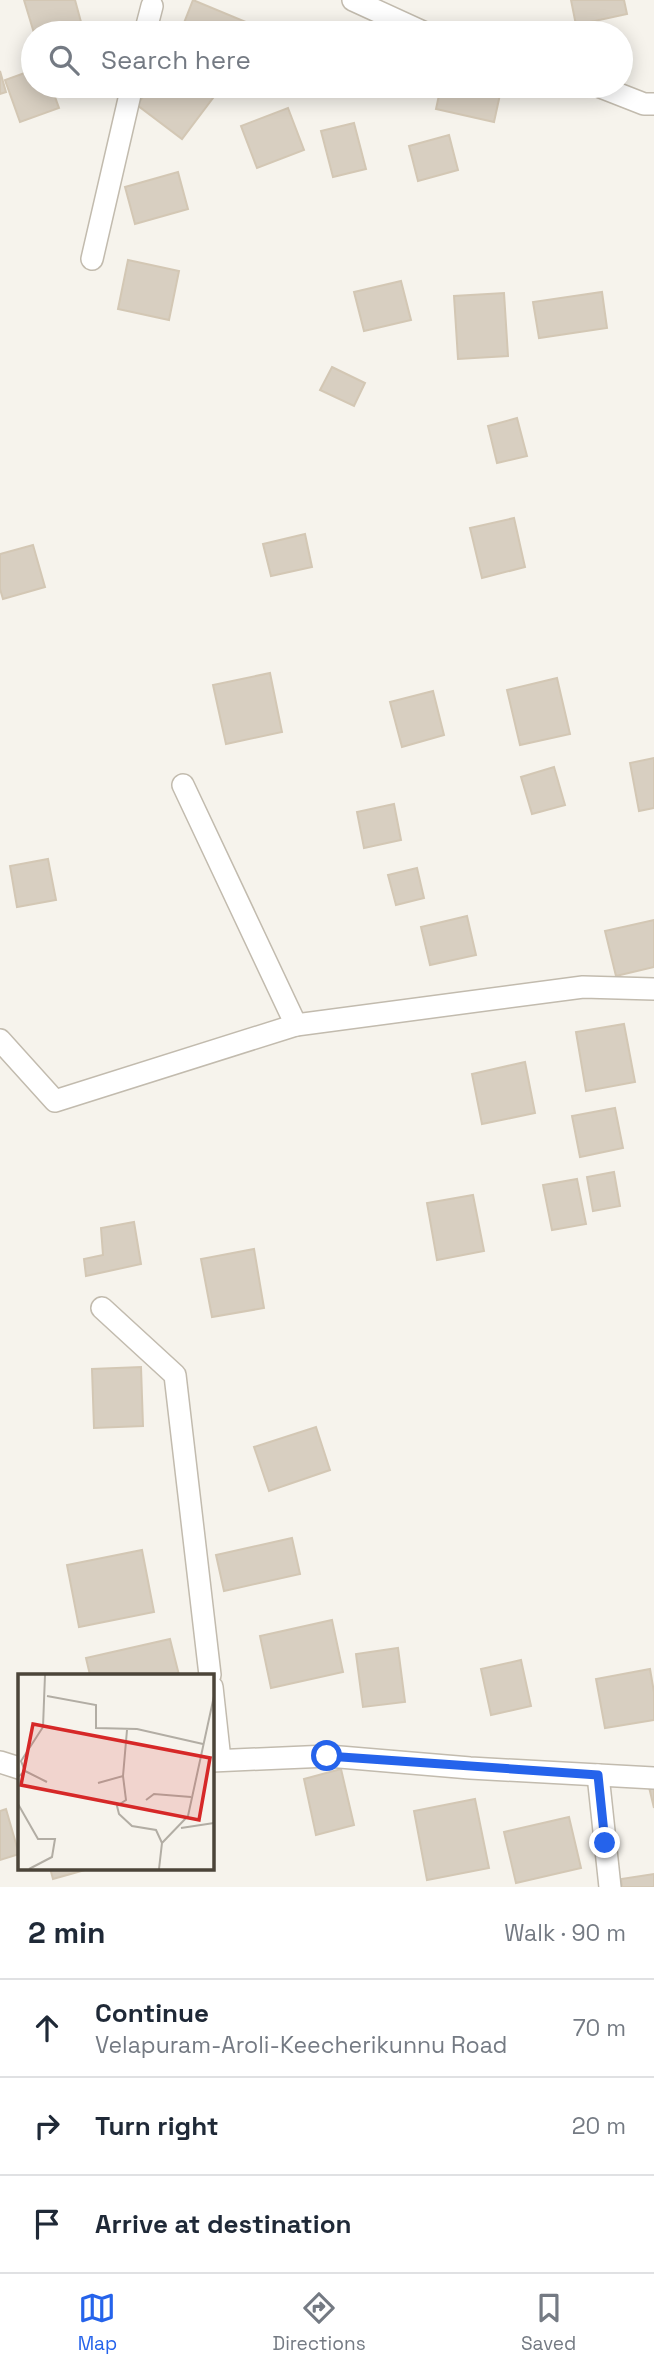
<!DOCTYPE html>
<html lang="en">
<head>
<meta charset="utf-8">
<style>
  :root { --surface:#fff; --page:#f6f6f7; --text:#1f2937; --muted:#747a83; --line:#e0e1e3; --accent:#2563eb }
  body { margin:0; font-family:"Space Grotesk",sans-serif; background:var(--page); color:var(--text) }
  .stop { position:absolute; width:21px; height:21px; margin:-16px; border:5px solid #2563eb; border-radius:50%; background:#fff }
  .stop.end { background:#2563eb; border-color:#fff; box-shadow:0 2px 7px #0008 }
  .list { margin:0; padding:0; list-style:none }
  h2 { display:flex; justify-content:space-between; align-items:center; height:91px; margin:0; padding:0 28px; font-size:30px }
  h2 small { font-size:23px; font-weight:400; color:var(--muted) }
  .list li { display:grid; grid-template-columns:46px 1fr auto; gap:21px; align-items:center; box-sizing:border-box; height:98px; padding:0 28px; border-top:2px solid var(--line) }
  .list b { display:block; font-size:26px; white-space:nowrap }
  .list p { margin:0; font-size:23px; white-space:nowrap; color:var(--muted) }
  .list em { font-size:23px; font-style:normal; color:var(--muted) }
  .icon { flex:none; width:38px; height:38px; fill:none; stroke:currentColor; stroke-width:2; stroke-linecap:round; stroke-linejoin:round }
  .map { position:relative; flex:none; width:654px; height:1887px; overflow:hidden }
  .search { position:absolute; background:var(--surface); box-shadow:0 4px 18px #0003; left:21px; right:21px; top:21px; height:77px; display:flex; align-items:center; gap:18px; box-sizing:border-box; padding:0 24px; border-radius:38px; color:var(--muted); font-size:26px }
  .sheet { height:385px; background:var(--surface) }
  nav { display:flex; justify-content:space-around; align-items:center; box-sizing:border-box; height:98px; border-top:2px solid var(--line); background:var(--surface); font-size:19px; color:var(--muted) }
  nav a { display:grid; justify-items:center; gap:4px }
  nav .on { color:var(--accent) }
  .map>svg:first-child { display:block }
  .building { fill:#d8cfc1; stroke:#d3c7b4; stroke-width:2 }
  .lines { fill:none; stroke-linecap:round; stroke-linejoin:round }
  .minor-casing { stroke:#c2bbae; stroke-width:24 }
  .minor { stroke:#fff; stroke-width:21 }
  .route { stroke:#2563eb; stroke-width:9 }
  .inset-road { fill:none; stroke:#b2ada4; stroke-width:2 }
  .view { fill:#d62828; fill-opacity:0.15; stroke:#d62828; stroke-width:3.5 }
  .inset-edge { fill:none; stroke:#4b4439; stroke-width:3.5 }
</style>
</head>
<body>
<div class="map">
<svg width="654" height="1887" viewBox="0 0 654 1887">
  <rect width="100%" height="100%" fill="#f6f3ec"/>
  <!-- building -->
  <g class="building">
    <polygon points="24,0 75,0 84,33 34,33"/>
    <polygon points="193,0 246,22 242,33 180,33"/>
    <polygon points="571,0 624,0 627,14 576,25"/>
    <polygon points="33,70 33,86 51,86 59,108 20,122 5,80"/>
    <polygon points="0,71 6,92 0,94"/>
    <polygon points="67,86 115,86 69,95"/>
    <polygon points="151,86 196,86 213,98 182,139 137,105"/>
    <polygon points="441,86 485,86 501,90 494,122 436,109"/>
    <polygon points="288,108 304,150 257,168 241,126"/>
    <polygon points="354,123 366,169 333,177 321,131"/>
    <polygon points="449,135 458,170 418,181 409,146"/>
    <polygon points="178,172 188,209 135,224 125,187"/>
    <polygon points="128,260 179,271 169,320 118,309"/>
    <polygon points="401,281 411,320 364,331 354,292"/>
    <polygon points="602,292 607,328 539,338 533,302"/>
    <polygon points="504,293 508,356 458,359 454,296"/>
    <polygon points="332,367 365,383 354,406 320,390"/>
    <polygon points="517,418 527,456 497,463 488,426"/>
    <polygon points="514,518 525,567 482,578 470,528"/>
    <polygon points="305,534 312,567 271,576 263,544"/>
    <polygon points="33,545 45,587 3,599 0,589 0,554"/>
    <polygon points="270,673 282,732 226,744 213,685"/>
    <polygon points="557,678 570,734 520,745 507,690"/>
    <polygon points="433,691 444,735 402,747 390,702"/>
    <polygon points="654,758 654,808 639,811 630,763"/>
    <polygon points="554,767 565,805 532,814 521,777"/>
    <polygon points="394,804 401,840 364,848 357,812"/>
    <polygon points="48,859 56,900 17,907 10,866"/>
    <polygon points="417,868 424,898 396,905 388,875"/>
    <polygon points="467,916 476,955 430,965 421,927"/>
    <polygon points="654,920 654,967 616,976 605,931"/>
    <polygon points="624,1024 635,1082 586,1091 576,1032"/>
    <polygon points="525,1062 535,1113 482,1124 472,1074"/>
    <polygon points="615,1108 623,1148 580,1157 572,1116"/>
    <polygon points="614,1172 620,1206 593,1211 587,1177"/>
    <polygon points="577,1179 586,1224 552,1230 543,1185"/>
    <polygon points="473,1195 484,1251 437,1260 427,1203"/>
    <polygon points="134,1222 141,1264 86,1276 84,1259 103,1255 101,1228"/>
    <polygon points="254,1249 264,1308 212,1317 201,1259"/>
    <polygon points="141,1367 143,1426 94,1428 92,1369"/>
    <polygon points="316,1427 330,1470 269,1491 254,1447"/>
    <polygon points="292,1538 300,1574 224,1591 216,1555"/>
    <polygon points="142,1550 154,1612 79,1627 67,1565"/>
    <polygon points="332,1620 343,1672 271,1688 260,1636"/>
    <polygon points="170,1639 179,1675 90,1675 86,1658"/>
    <polygon points="398,1648 405,1702 363,1707 356,1654"/>
    <polygon points="521,1660 531,1706 491,1715 481,1669"/>
    <polygon points="650,1669 654,1692 654,1720 605,1728 596,1679"/>
    <polygon points="341,1769 354,1825 316,1835 304,1779"/>
    <polygon points="648,1783 654,1783 654,1808"/>
    <polygon points="475,1799 489,1868 427,1880 414,1811"/>
    <polygon points="6,1809 19,1854 0,1860 0,1811"/>
    <polygon points="569,1817 581,1868 516,1883 504,1832"/>
    <polygon points="50,1868 92,1868 53,1879"/>
    <polygon points="654,1874 654,1887 622,1887 621,1879"/>
  </g>
  <g class="lines">
    <!-- minor casing -->
    <g class="minor-casing">
      <g id="minor">
        <polyline points="353,0 425,33"/>
        <polyline points="145,33 152,6"/>
        <polyline points="598,86 644,104 654,104"/>
        <polyline points="92,259 132,86"/>
        <polyline points="296,1025 583,987 654,989"/>
        <polyline points="0,1040 55,1101 296,1025 183,785"/>
        <polyline points="102,1308 175,1375 210,1675"/>
        <polyline points="212,1687 220,1760"/>
        <polyline points="212,1761 328,1756 470,1768 654,1778"/>
        <polyline points="0,1762 19,1768"/>
        <polyline points="598,1775 610,1887"/>
      </g>
    </g>
    <!-- minor -->
    <use href="#minor" class="minor"/>
  </g>
  <g class="lines">
    <!-- route -->
    <polyline class="route" points="327,1756 598,1775 605,1843"/>
  </g>
  <!-- overview -->
  <g transform="translate(18 1674)">
    <rect width="196" height="196" fill="#f6f3ec"/>
    <path class="inset-road" d="M29 22 78 31V54L119 55 185 70M7 97 29 108M105 102 109 56M0 103 7 97 3 87 25 53 27 1M80 109 105 102 108 126 99 132 101 140 114 152 138 156 144 169M128 126 136 120 173 123M0 130 20 165H37L34 183 11 195M163 154 196 149M141 195 144 169 170 142 196 22"/>
    <path class="view" d="M15 50 192 84 181 146 3 111Z"/>
    <rect width="196" height="196" class="inset-edge"/>
  </g>
</svg>
<div class="stop" style="left:327px;top:1756px"></div>
<div class="stop end" style="left:605px;top:1843px"></div>
<div class="search"><svg class="icon" aria-label="search" viewBox="0 0 24 24"><circle cx="10" cy="10" r="6"/><path d="M15 15l6 6"/></svg>Search here</div>
</div>
<section class="sheet">
<h2>2 min<small>Walk · 90 m</small></h2>
<ul class="list">
<li><svg class="icon" aria-label="ahead" viewBox="0 0 24 24"><path d="M12 20V5M6 11l6-6 6 6"/></svg><div><b>Continue</b><p>Velapuram-Aroli-Keecherikunnu Road</p></div><em>70 m</em></li>
<li><svg class="icon" aria-label="right" viewBox="0 0 24 24"><path d="M7 20v-9h11M14 6l5 5-5 5"/></svg><div><b>Turn right</b></div><em>20 m</em></li>
<li><svg class="icon" aria-label="arrive" viewBox="0 0 24 24"><path d="M6 21V4h12l-3 4 3 4H6"/></svg><div><b>Arrive at destination</b></div></li>
</ul>
</section>
<nav>
<a class="on"><svg class="icon" aria-label="map" viewBox="0 0 24 24"><path d="M3 6l6-2 6 2 6-2v14l-6 2-6-2-6 2zM9 4v14M15 6v14"/></svg>Map</a>
<a><svg class="icon" aria-label="directions" viewBox="0 0 24 24"><path d="M12 3l9 9-9 9-9-9zM9 14v-3h6M13 9l2 2-2 2"/></svg>Directions</a>
<a><svg class="icon" aria-label="saved" viewBox="0 0 24 24"><path d="M7 4h10v16l-5-4-5 4z"/></svg>Saved</a>
</nav>
</body>
</html>
